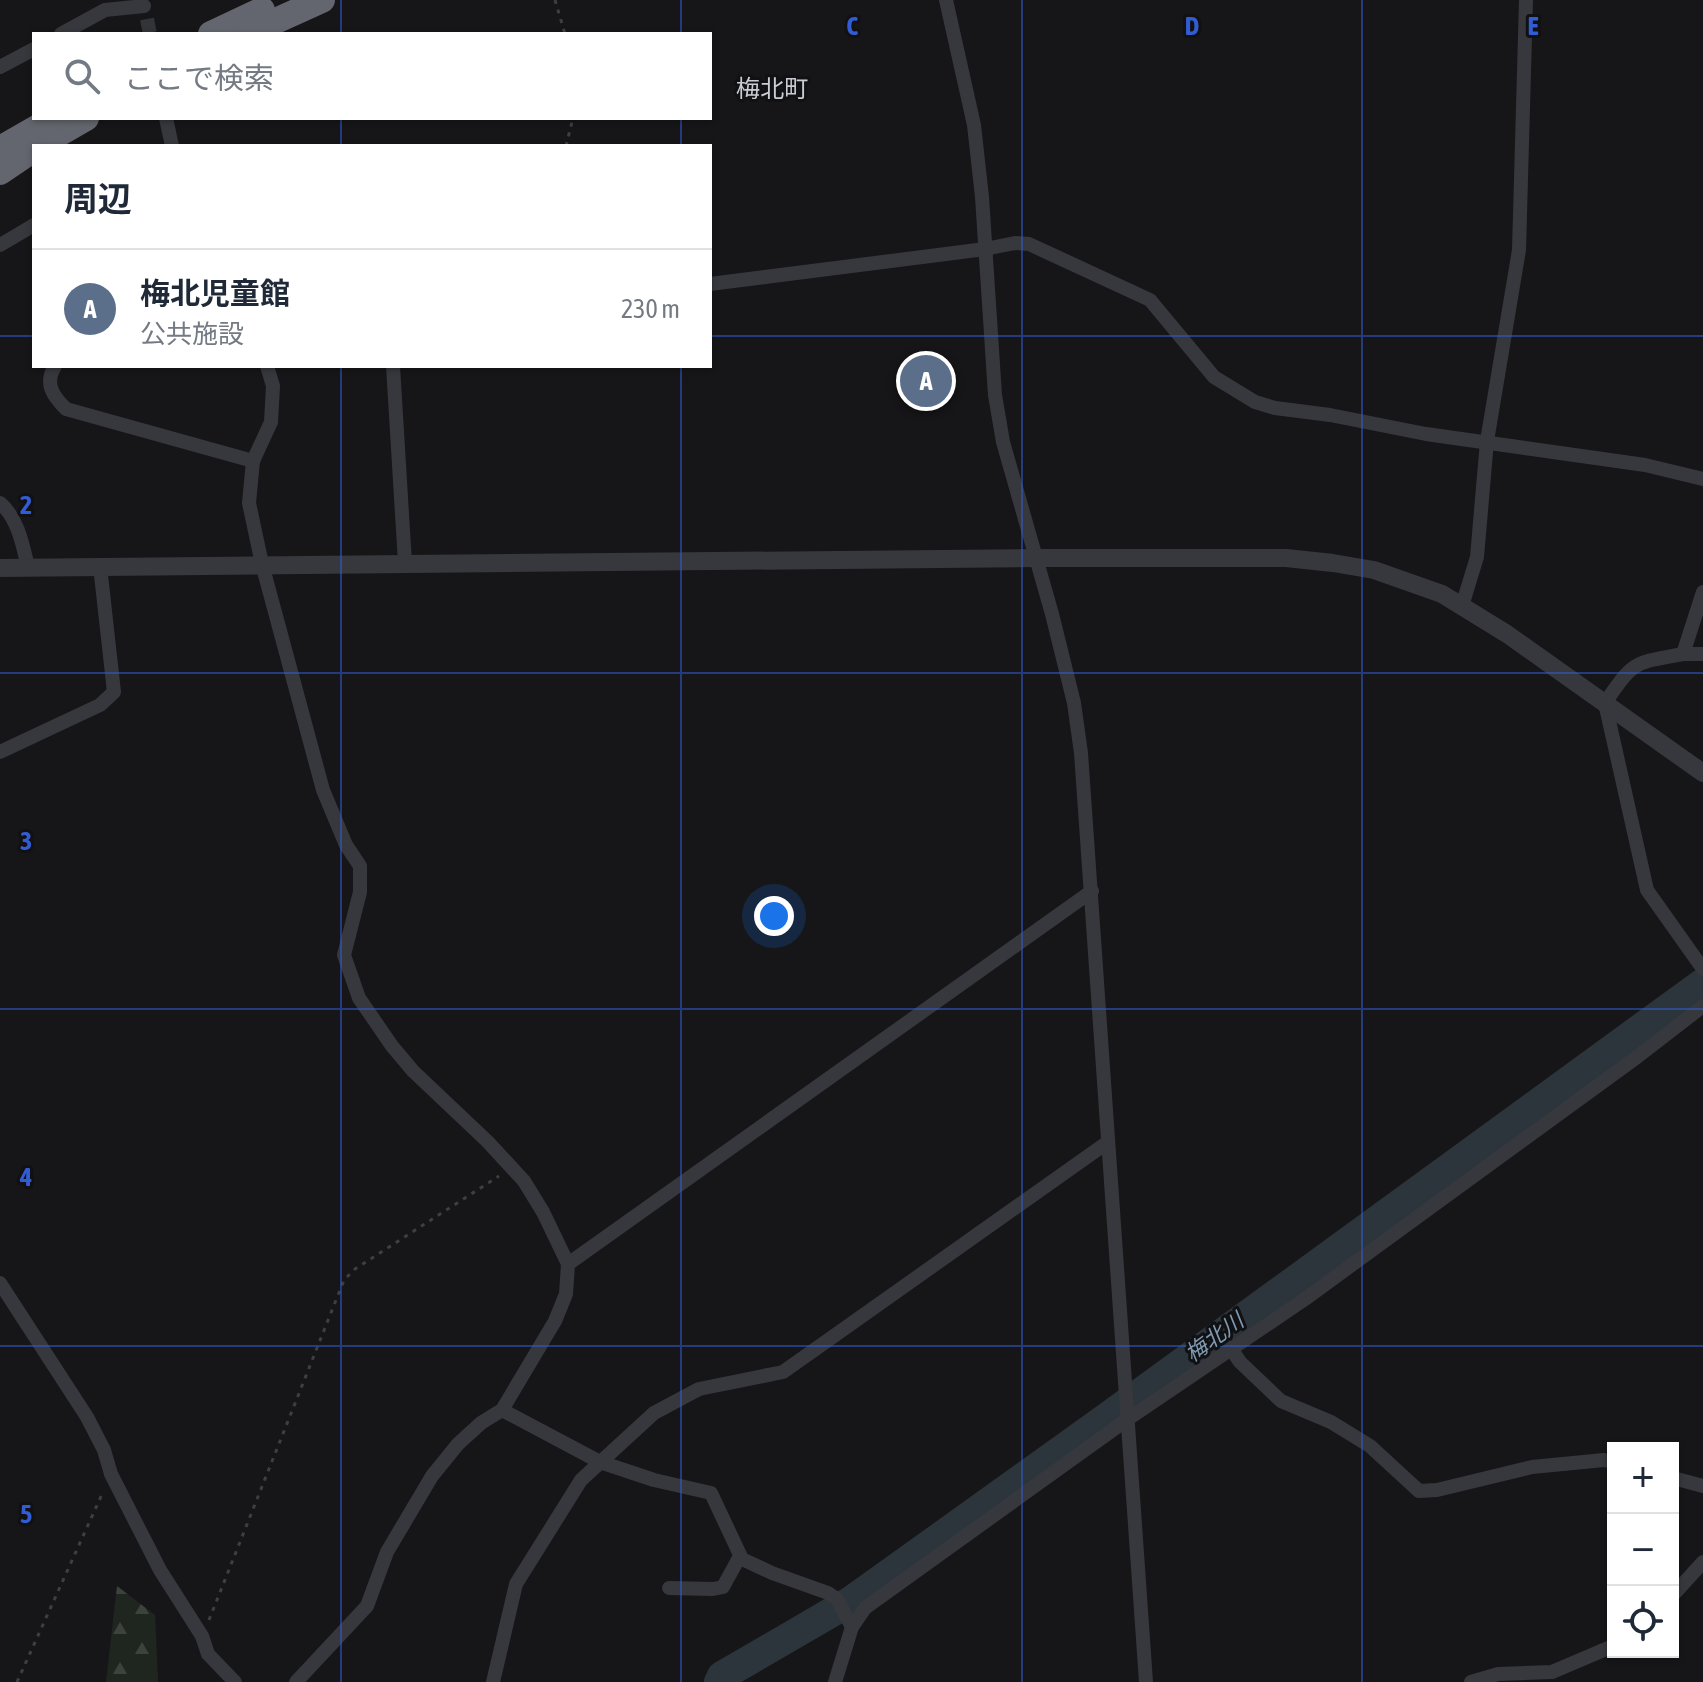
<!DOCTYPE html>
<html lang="ja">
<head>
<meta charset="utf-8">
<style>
  :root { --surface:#fff; --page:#f6f6f7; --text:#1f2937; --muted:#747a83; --line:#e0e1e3; --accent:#7e6636 }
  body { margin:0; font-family:"Asap Condensed","Noto Sans JP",sans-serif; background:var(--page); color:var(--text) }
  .controls { position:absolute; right:24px; bottom:24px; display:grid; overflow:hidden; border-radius:0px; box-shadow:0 2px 6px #0004 }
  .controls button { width:72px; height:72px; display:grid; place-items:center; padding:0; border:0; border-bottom:2px solid var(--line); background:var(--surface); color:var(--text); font:40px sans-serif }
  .you { position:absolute; left:774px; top:916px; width:28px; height:28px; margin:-20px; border:6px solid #fff; border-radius:50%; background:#1a73e8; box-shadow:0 0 0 12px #1a73e833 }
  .badge { display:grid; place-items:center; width:52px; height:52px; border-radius:50%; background:var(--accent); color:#fff; font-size:26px; font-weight:700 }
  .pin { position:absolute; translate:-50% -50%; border:4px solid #fff; box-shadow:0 2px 8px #0006 }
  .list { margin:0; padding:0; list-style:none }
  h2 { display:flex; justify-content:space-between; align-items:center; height:104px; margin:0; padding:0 32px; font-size:34px }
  h2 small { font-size:26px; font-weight:400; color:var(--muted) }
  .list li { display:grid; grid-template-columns:52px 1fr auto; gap:24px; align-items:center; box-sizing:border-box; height:120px; padding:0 32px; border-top:2px solid var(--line) }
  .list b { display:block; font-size:30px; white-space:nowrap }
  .list p { margin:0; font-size:26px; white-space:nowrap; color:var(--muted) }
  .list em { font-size:26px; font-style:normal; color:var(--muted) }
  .icon { flex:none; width:44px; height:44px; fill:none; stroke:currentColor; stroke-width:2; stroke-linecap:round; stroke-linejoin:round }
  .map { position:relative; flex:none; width:1703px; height:1682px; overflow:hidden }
  .search { position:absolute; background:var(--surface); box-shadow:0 2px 6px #0004; left:32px; top:32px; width:680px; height:88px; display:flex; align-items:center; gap:20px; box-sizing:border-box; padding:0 28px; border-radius:0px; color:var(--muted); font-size:30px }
  .panel { position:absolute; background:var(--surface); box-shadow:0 2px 6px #0004; left:32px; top:144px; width:680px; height:224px; border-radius:0px }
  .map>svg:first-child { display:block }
  .forest { fill:url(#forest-firs) }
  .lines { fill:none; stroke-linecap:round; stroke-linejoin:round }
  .river { stroke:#2c353c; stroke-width:30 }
  .minor-tunnel { stroke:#333438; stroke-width:14; stroke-dasharray:14 7; stroke-linecap:butt }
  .path { stroke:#3d3f44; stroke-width:3; stroke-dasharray:4 6; stroke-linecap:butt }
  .minor { stroke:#37383d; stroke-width:14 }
  .tertiary { stroke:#37383d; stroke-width:18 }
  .motorway { stroke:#63666e; stroke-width:26 }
  .grid { fill:none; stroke:#325cd3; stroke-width:2; stroke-opacity:0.55 }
  .labels { text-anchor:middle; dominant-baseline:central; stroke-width:6; stroke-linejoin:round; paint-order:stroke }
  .water-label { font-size:22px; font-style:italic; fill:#7f9bb3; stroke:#111113 }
  .quarter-label { font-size:24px; fill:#c9ccd4; stroke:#111113 }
  .grid-label { font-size:26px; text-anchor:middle; font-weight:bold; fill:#325cd3; stroke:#111113; stroke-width:6; stroke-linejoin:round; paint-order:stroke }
</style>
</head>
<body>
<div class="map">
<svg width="1703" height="1682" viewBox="0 0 1703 1682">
  <defs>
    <pattern id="forest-firs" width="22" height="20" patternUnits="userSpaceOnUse" patternTransform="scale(2)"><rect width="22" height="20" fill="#1e261f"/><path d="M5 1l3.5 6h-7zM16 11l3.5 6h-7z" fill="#3c433d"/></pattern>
  </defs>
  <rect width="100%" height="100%" fill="#161618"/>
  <!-- forest -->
  <polygon class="forest" points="117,1586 155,1615 158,1682 106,1682"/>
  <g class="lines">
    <!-- river -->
    <polyline class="river" points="719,1682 722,1676 851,1601 1109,1416 1703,983"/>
    <!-- minor-tunnel -->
    <polyline class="minor-tunnel" points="147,19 150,34"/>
    <!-- path -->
    <g class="path">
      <polyline points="555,0 565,34"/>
      <polyline points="566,146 573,118"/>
      <polyline points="209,1620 344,1280 355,1269 499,1176"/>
      <polyline points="17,1682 103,1492"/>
    </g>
    <!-- minor -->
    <g class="minor">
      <polyline points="946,0 974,125 982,197 995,395 1003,442 1052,614 1074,703 1081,753 1146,1682"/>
      <polyline points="61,34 105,10 144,6"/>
      <polyline points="0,67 34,49"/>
      <polyline points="166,118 172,146"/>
      <polyline points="0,245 34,225"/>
      <polyline points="710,284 985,249 1015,243 1029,244 1150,300 1214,377 1255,402 1275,408 1330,415 1426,434 1645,465 1703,479"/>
      <path d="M55 366C44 384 53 396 66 409L253 461"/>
      <polyline points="267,366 273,386 271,422 253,461 249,503 262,564 323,790 346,845 360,866 360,892 344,955 359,998 392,1046 413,1071 488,1142 524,1181 543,1212 568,1264 566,1294 555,1321 502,1410 481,1423 458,1444 432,1476 387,1552 367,1606 296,1682"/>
      <polyline points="393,366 405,563"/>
      <path d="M0 503C18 518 23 546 28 567"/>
      <path d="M1703 592 1683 654C1634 663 1634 660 1605 703L1647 890 1703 969"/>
      <polyline points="1462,606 1477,557 1487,441 1519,250 1526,0"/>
      <polyline points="1683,654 1703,654"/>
      <polyline points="0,752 100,705 114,692 100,566"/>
      <polyline points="568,1264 1092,891"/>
      <polyline points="0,1283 87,1417 104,1450 111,1474 160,1570 202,1636 208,1654 235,1682"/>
      <polyline points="1232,1350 1240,1362 1281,1401 1331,1422 1370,1446 1419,1491 1437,1490 1532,1467 1604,1460 1613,1462"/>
      <polyline points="502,1410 600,1462 654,1480 711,1493 742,1559 772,1573 828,1593 837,1599 852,1627"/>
      <polyline points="1673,1478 1703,1486"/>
      <polyline points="669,1588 713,1589 723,1587 740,1556"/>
      <polyline points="1673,1595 1703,1562"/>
      <polyline points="493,1682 516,1584 581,1480 654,1413 699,1389 783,1372 1108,1142"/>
      <polyline points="835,1682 852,1627 865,1608 1128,1419 1305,1299 1637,1057 1703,1006"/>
      <polyline points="1471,1682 1498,1674 1552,1672 1613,1646"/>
    </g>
    <!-- tertiary -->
    <polyline class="tertiary" points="0,568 1034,558 1286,558 1333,563 1374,570 1442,594 1507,634 1703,773"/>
    <!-- motorway -->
    <g class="motorway">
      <polyline points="211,34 262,10"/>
      <polyline points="247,34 322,0"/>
      <polyline points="41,144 86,118"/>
      <polyline points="0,149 54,118"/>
      <polyline points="0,172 34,149"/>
    </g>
  </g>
  <!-- grid -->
  <path class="grid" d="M341 0V34M681 0V34M1022 0V1682M1362 0V1682M341 118V146M681 118V146M0 336H34M710 336H1703M341 366V1682M681 366V1682M0 673H1703M0 1009H1703M0 1346H1703"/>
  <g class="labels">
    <!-- water labels -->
    <g class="water-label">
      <text transform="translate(1214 1337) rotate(-36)">梅北川</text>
    </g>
    <!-- quarter labels -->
    <g class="quarter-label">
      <text x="772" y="88">梅北町</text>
    </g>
  </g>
  <g class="grid-label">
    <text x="852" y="35">C</text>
    <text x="1192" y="35">D</text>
    <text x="1533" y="35">E</text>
    <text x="26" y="514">2</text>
    <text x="26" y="850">3</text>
    <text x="26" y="1186">4</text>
    <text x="26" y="1523">5</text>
  </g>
</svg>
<div class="controls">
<button>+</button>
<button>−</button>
<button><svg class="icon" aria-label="locate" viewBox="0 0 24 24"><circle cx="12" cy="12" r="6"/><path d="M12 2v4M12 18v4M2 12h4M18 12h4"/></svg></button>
</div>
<div class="you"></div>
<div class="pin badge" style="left:926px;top:381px;background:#5c6f8a">A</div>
<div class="search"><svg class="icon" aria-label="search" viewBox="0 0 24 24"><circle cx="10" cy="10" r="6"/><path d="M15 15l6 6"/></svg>ここで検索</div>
<section class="panel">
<h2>周辺<small></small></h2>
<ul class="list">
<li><span class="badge" style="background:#5c6f8a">A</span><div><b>梅北児童館</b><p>公共施設</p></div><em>230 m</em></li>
</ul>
</section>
</div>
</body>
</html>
